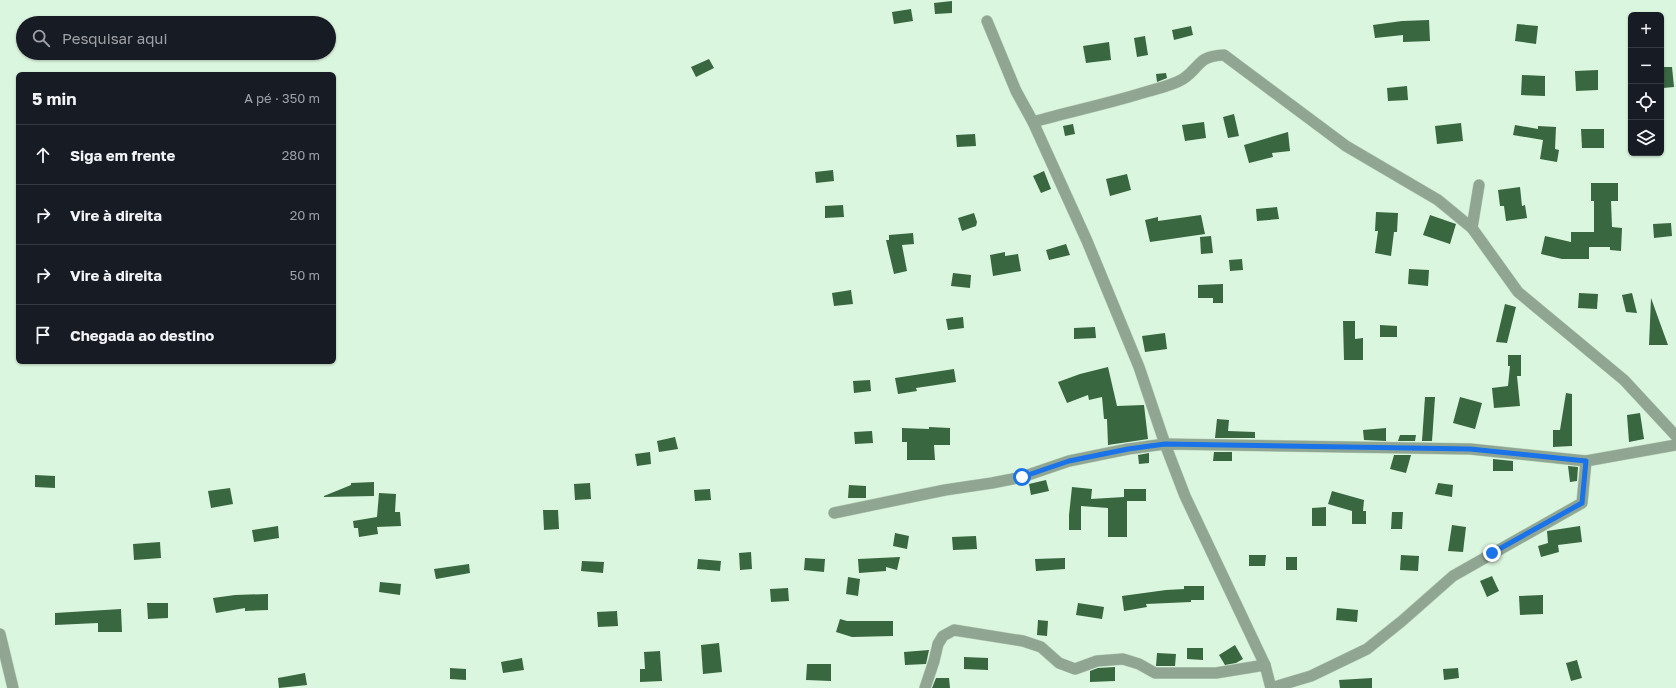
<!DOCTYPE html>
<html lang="pt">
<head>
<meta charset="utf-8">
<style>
  :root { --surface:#171b24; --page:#242831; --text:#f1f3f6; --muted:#9ea1a6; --line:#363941 }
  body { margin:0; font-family:"Golos Text",sans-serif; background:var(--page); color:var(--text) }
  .controls { position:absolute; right:12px; top:12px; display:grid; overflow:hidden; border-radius:6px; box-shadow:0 1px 3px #0004 }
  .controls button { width:36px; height:36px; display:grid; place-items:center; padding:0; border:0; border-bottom:1px solid var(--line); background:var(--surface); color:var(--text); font:20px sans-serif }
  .stop { position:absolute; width:12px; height:12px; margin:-9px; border:3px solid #1a73e8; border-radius:50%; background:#fff }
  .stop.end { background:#1a73e8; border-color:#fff; box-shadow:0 1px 4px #0008 }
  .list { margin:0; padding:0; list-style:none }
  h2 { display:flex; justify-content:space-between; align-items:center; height:52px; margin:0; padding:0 16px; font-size:17px }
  h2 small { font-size:13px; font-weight:400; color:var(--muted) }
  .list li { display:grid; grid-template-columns:26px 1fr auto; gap:12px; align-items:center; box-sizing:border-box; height:60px; padding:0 16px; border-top:1px solid var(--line) }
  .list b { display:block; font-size:15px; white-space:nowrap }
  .list em { font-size:13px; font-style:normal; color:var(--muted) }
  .icon { flex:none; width:22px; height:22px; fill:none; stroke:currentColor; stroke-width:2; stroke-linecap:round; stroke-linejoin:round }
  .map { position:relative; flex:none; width:1676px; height:688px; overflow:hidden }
  .search { position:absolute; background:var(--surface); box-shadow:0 1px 3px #0004; left:16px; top:16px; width:320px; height:44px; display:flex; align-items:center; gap:10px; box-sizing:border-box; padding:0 14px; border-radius:22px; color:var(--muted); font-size:15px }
  .panel { position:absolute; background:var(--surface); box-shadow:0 1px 3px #0004; left:16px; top:72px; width:320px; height:292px; border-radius:6px }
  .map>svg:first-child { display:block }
  .building { fill:#386740 }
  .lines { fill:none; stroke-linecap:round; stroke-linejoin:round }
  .minor-casing { stroke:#bbd3be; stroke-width:12 }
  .minor { stroke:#90a693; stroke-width:11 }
  .route { stroke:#1a73e8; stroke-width:5 }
</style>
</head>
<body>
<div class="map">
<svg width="1676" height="688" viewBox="0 0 1676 688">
  <rect width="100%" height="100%" fill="#dbf6de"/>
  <!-- building -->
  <g class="building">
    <polygon points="952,1 952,13 935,14 934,3"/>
    <polygon points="911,9 913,21 894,24 892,12"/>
    <polygon points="1429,20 1430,41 1403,42 1403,35 1375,38 1373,25 1402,21"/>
    <polygon points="1517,24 1538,26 1536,44 1515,41"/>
    <polygon points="1191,26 1193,35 1174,40 1172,30"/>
    <polygon points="1145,36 1148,55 1137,57 1134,38"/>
    <polygon points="1109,42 1111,60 1086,63 1083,46"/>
    <polygon points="709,59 714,68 696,77 691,67"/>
    <polygon points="1661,67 1672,67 1674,87 1663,88"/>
    <polygon points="1598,70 1598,90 1576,91 1575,71"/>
    <polygon points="1166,73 1167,78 1157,82 1156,74"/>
    <polygon points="1522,75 1545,76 1545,96 1521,95"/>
    <polygon points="1407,86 1408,100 1388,101 1387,88"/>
    <polygon points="1234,114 1239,136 1228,138 1223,117"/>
    <polygon points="1204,122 1206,138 1185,141 1182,125"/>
    <polygon points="1461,123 1463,141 1437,144 1435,126"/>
    <polygon points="1073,124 1075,134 1065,136 1063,126"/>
    <polygon points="1515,125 1538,129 1538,126 1556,127 1555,149 1559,150 1557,162 1540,159 1543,140 1513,135"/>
    <polygon points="1581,129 1604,129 1604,148 1582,148"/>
    <polygon points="1288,132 1290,151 1272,153 1273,157 1249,163 1244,145"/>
    <polygon points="975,134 976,146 957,147 956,135"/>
    <polygon points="833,170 834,181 816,183 815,172"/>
    <polygon points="1044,171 1051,189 1041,193 1033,176"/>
    <polygon points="1127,174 1131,190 1110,196 1106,179"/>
    <polygon points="1591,183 1618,183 1618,201 1611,201 1612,227 1622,228 1621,251 1610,250 1610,247 1589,247 1589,259 1562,259 1541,254 1545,236 1571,242 1571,232 1594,232 1594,201 1591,201"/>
    <polygon points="1520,187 1522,206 1525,205 1527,218 1506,221 1504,206 1500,206 1498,190"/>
    <polygon points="843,205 844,217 825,218 825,206"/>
    <polygon points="1277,207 1279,219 1257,221 1256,209"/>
    <polygon points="1376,212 1398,213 1397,232 1394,232 1391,256 1375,253 1378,231 1375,231"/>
    <polygon points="974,213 977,222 976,226 962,231 958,218"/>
    <polygon points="1201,215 1205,234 1150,242 1145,220 1158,217 1158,221"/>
    <polygon points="1430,215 1456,224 1450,244 1423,235"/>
    <polygon points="1671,223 1672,236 1654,238 1653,224"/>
    <polygon points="913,233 914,244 902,245 907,271 894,274 886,240 889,240 889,235"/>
    <polygon points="1211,236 1213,253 1201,254 1200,237"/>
    <polygon points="1066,244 1070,255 1049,260 1046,250"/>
    <polygon points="1005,252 1005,256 1018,254 1021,271 993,276 990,255"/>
    <polygon points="1242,259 1243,270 1230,271 1229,260"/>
    <polygon points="1409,269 1429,270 1428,286 1408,284"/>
    <polygon points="953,273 971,275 970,288 951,286"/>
    <polygon points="1223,284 1223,303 1213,303 1213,298 1198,298 1198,285"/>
    <polygon points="851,290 853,304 834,306 832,293"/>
    <polygon points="1579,293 1598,294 1597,309 1578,308"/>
    <polygon points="1632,293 1637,313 1626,312 1622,295"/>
    <polygon points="1651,298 1660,323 1668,345 1649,345"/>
    <polygon points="1505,304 1516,307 1507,343 1496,342"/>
    <polygon points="963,317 964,328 948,330 946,319"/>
    <polygon points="1343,321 1355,321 1355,339 1363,338 1363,360 1344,360"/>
    <polygon points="1380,325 1397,326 1397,337 1380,337"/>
    <polygon points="1095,327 1096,338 1074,339 1074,328"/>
    <polygon points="1165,333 1167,349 1145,352 1142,336"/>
    <polygon points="1508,355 1521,355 1521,376 1517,376 1520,406 1494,408 1492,388 1508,386 1510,366 1508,366"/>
    <polygon points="1108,367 1117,406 1144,405 1148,439 1108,445 1107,419 1104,419 1102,397 1089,400 1088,395 1067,403 1058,382 1080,374"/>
    <polygon points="954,369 956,382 916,388 917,391 898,394 895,378"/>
    <polygon points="870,380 871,391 854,393 853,381"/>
    <polygon points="1566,393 1572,394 1572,446 1553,447 1553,430 1560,430"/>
    <polygon points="1425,397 1435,397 1432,441 1422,441"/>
    <polygon points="1460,397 1482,403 1475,429 1453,423"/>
    <polygon points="1640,413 1644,439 1629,442 1627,415"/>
    <polygon points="1217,419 1229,420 1228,431 1255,432 1255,438 1215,438"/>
    <polygon points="929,427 950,428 950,445 934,445 935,460 907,460 907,442 902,442 902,428 929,429"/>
    <polygon points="1386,428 1386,441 1364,440 1363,430"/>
    <polygon points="872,431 873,443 855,444 854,432"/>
    <polygon points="1400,435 1416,435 1415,441 1398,441"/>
    <polygon points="675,437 678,449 659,452 657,441"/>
    <polygon points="650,452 651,464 637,466 635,454"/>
    <polygon points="1214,452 1232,452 1232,461 1213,461"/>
    <polygon points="1149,453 1149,463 1139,464 1138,455"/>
    <polygon points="1394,455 1411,455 1406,473 1390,469"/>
    <polygon points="1493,459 1513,461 1513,471 1493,471"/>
    <polygon points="1568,466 1578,467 1577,481 1570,482"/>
    <polygon points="35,475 55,476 55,488 35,487"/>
    <polygon points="1046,480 1049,491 1031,495 1029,484"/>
    <polygon points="374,482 374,496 324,497 324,496 351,485 351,483"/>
    <polygon points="590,483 591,499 575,500 574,484"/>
    <polygon points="1438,483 1453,485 1452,497 1435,494"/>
    <polygon points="849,485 866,486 866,498 848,498"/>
    <polygon points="1072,487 1092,489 1091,499 1124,497 1124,489 1146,489 1146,501 1127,501 1127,537 1108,537 1108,508 1081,506 1081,530 1069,530 1069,515"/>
    <polygon points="230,488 233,504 211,508 208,491"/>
    <polygon points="710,489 711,500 695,501 694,490"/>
    <polygon points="1332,491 1364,500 1363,511 1366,511 1366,524 1352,524 1352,511 1328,504"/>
    <polygon points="379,493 396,494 395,512 400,512 401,526 377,527 378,534 359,537 358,528 354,528 353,521 377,517"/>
    <polygon points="1326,507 1326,526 1312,526 1312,508"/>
    <polygon points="543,510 558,510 559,529 544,530"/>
    <polygon points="1392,512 1403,512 1402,529 1391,529"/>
    <polygon points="1452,525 1466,527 1463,552 1448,551"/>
    <polygon points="278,526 279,538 254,542 252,530"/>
    <polygon points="1580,526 1582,542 1558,545 1559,552 1541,557 1538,546 1548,543 1547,531"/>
    <polygon points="895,533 909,536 907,549 893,546"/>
    <polygon points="976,536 977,549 953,550 952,537"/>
    <polygon points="160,542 161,558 134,560 133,544"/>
    <polygon points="751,552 752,569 740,570 739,553"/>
    <polygon points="1249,555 1266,555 1265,566 1249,566"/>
    <polygon points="1401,555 1419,556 1418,571 1400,570"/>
    <polygon points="900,557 897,570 886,567 886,571 859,573 858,559"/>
    <rect x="1286" y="557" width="11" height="13"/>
    <polygon points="805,558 825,559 824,572 804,570"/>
    <polygon points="1065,558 1065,569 1036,571 1035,559"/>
    <polygon points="698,559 721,561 720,571 697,569"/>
    <polygon points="582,561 604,562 603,573 581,571"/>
    <polygon points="469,564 470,573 436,579 434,569"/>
    <polygon points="1492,576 1499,591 1487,597 1480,581"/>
    <polygon points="848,577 860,579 858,596 846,594"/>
    <polygon points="380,582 401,584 400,595 379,592"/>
    <polygon points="1184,586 1204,586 1204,600 1191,600 1191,602 1146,604 1147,607 1124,611 1122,596 1166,590 1184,589"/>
    <polygon points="788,588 789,601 771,602 770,589"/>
    <polygon points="268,594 268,610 245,611 245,608 216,613 213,598 235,595"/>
    <polygon points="1543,595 1543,614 1520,615 1519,596"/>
    <polygon points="147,603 168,603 168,618 148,619"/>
    <polygon points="1078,603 1104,607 1102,619 1076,615"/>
    <polygon points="1337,608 1358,610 1357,622 1336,620"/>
    <polygon points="121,609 122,632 98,632 98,623 55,625 55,613"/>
    <polygon points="617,611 618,626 598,627 597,612"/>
    <polygon points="840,619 847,621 893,621 893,636 852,637 836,632"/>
    <polygon points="1038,620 1048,621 1047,636 1037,635"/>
    <polygon points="719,643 722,672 703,674 701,645"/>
    <polygon points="1235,645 1243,659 1236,663 1225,665 1219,655"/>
    <polygon points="1187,648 1203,648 1203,660 1187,659"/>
    <polygon points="929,650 926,664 905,665 904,652"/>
    <polygon points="660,651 662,681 640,682 640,669 645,669 644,652"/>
    <polygon points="1157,653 1176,654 1175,666 1156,666"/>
    <polygon points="964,657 988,658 988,670 964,669"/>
    <polygon points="522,658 524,670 503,673 501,662"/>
    <polygon points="1577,660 1582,678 1571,681 1566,663"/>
    <polygon points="807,664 831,664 831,681 806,680"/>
    <polygon points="1115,667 1115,681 1090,682 1090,671 1098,668"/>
    <polygon points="450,668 466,669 466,680 450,679"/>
    <polygon points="1458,668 1459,678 1444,680 1443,669"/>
    <polygon points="305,673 307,685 279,688 278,678"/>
    <polygon points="936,678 949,678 950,688 932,688"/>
    <polygon points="1372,678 1372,688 1340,688 1339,680"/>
  </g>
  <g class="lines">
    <!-- minor casing -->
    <g class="minor-casing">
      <g id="minor">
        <polyline points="987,21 1016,91 1033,122 1087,241 1139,367 1165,444 1185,496 1265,665 1271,688"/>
        <path d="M1033 122C1072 111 1111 103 1149 91 1160 88 1173 85 1183 79 1201 67 1197 56 1224 55L1346 146 1438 200 1472 228"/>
        <polyline points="1479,185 1472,228 1518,292 1624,380 1676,436"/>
        <polyline points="834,513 945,490 992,483 1022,477 1069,461 1128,449 1165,444 1470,449 1586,461"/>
        <polyline points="0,634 13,688"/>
        <polyline points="925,688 934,661 938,644 943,636 954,630 1023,641 1041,647 1059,663 1075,669 1097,661 1123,659 1139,664 1155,673 1216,673 1265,665"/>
        <polyline points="1271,688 1311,676 1367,649 1402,621 1453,576 1582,503 1586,461 1676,445"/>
      </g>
    </g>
    <!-- minor -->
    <use href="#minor" class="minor"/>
  </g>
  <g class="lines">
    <!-- route -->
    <polyline class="route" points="1022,477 1069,461 1128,449 1165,444 1470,449 1586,461 1582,503 1492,553"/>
  </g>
</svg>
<div class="controls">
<button>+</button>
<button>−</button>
<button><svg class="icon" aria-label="locate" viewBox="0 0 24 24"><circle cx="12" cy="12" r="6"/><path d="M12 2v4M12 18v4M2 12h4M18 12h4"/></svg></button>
<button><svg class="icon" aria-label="layers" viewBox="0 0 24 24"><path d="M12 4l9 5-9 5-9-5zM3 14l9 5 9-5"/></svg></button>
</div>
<div class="stop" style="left:1022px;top:477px"></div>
<div class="stop end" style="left:1492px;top:553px"></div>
<div class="search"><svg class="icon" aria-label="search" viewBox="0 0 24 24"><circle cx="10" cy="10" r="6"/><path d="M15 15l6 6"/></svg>Pesquisar aqui</div>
<section class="panel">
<h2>5 min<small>A pé · 350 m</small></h2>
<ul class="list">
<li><svg class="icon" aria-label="ahead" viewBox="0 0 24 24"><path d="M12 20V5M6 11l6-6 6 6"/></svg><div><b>Siga em frente</b></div><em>280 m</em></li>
<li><svg class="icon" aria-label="right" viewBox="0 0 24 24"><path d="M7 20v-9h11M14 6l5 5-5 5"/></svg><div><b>Vire à direita</b></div><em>20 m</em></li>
<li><svg class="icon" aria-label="right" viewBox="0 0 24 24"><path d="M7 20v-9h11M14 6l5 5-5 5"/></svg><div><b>Vire à direita</b></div><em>50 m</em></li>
<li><svg class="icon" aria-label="arrive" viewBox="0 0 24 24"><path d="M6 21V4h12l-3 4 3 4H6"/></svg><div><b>Chegada ao destino</b></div></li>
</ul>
</section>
</div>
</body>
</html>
